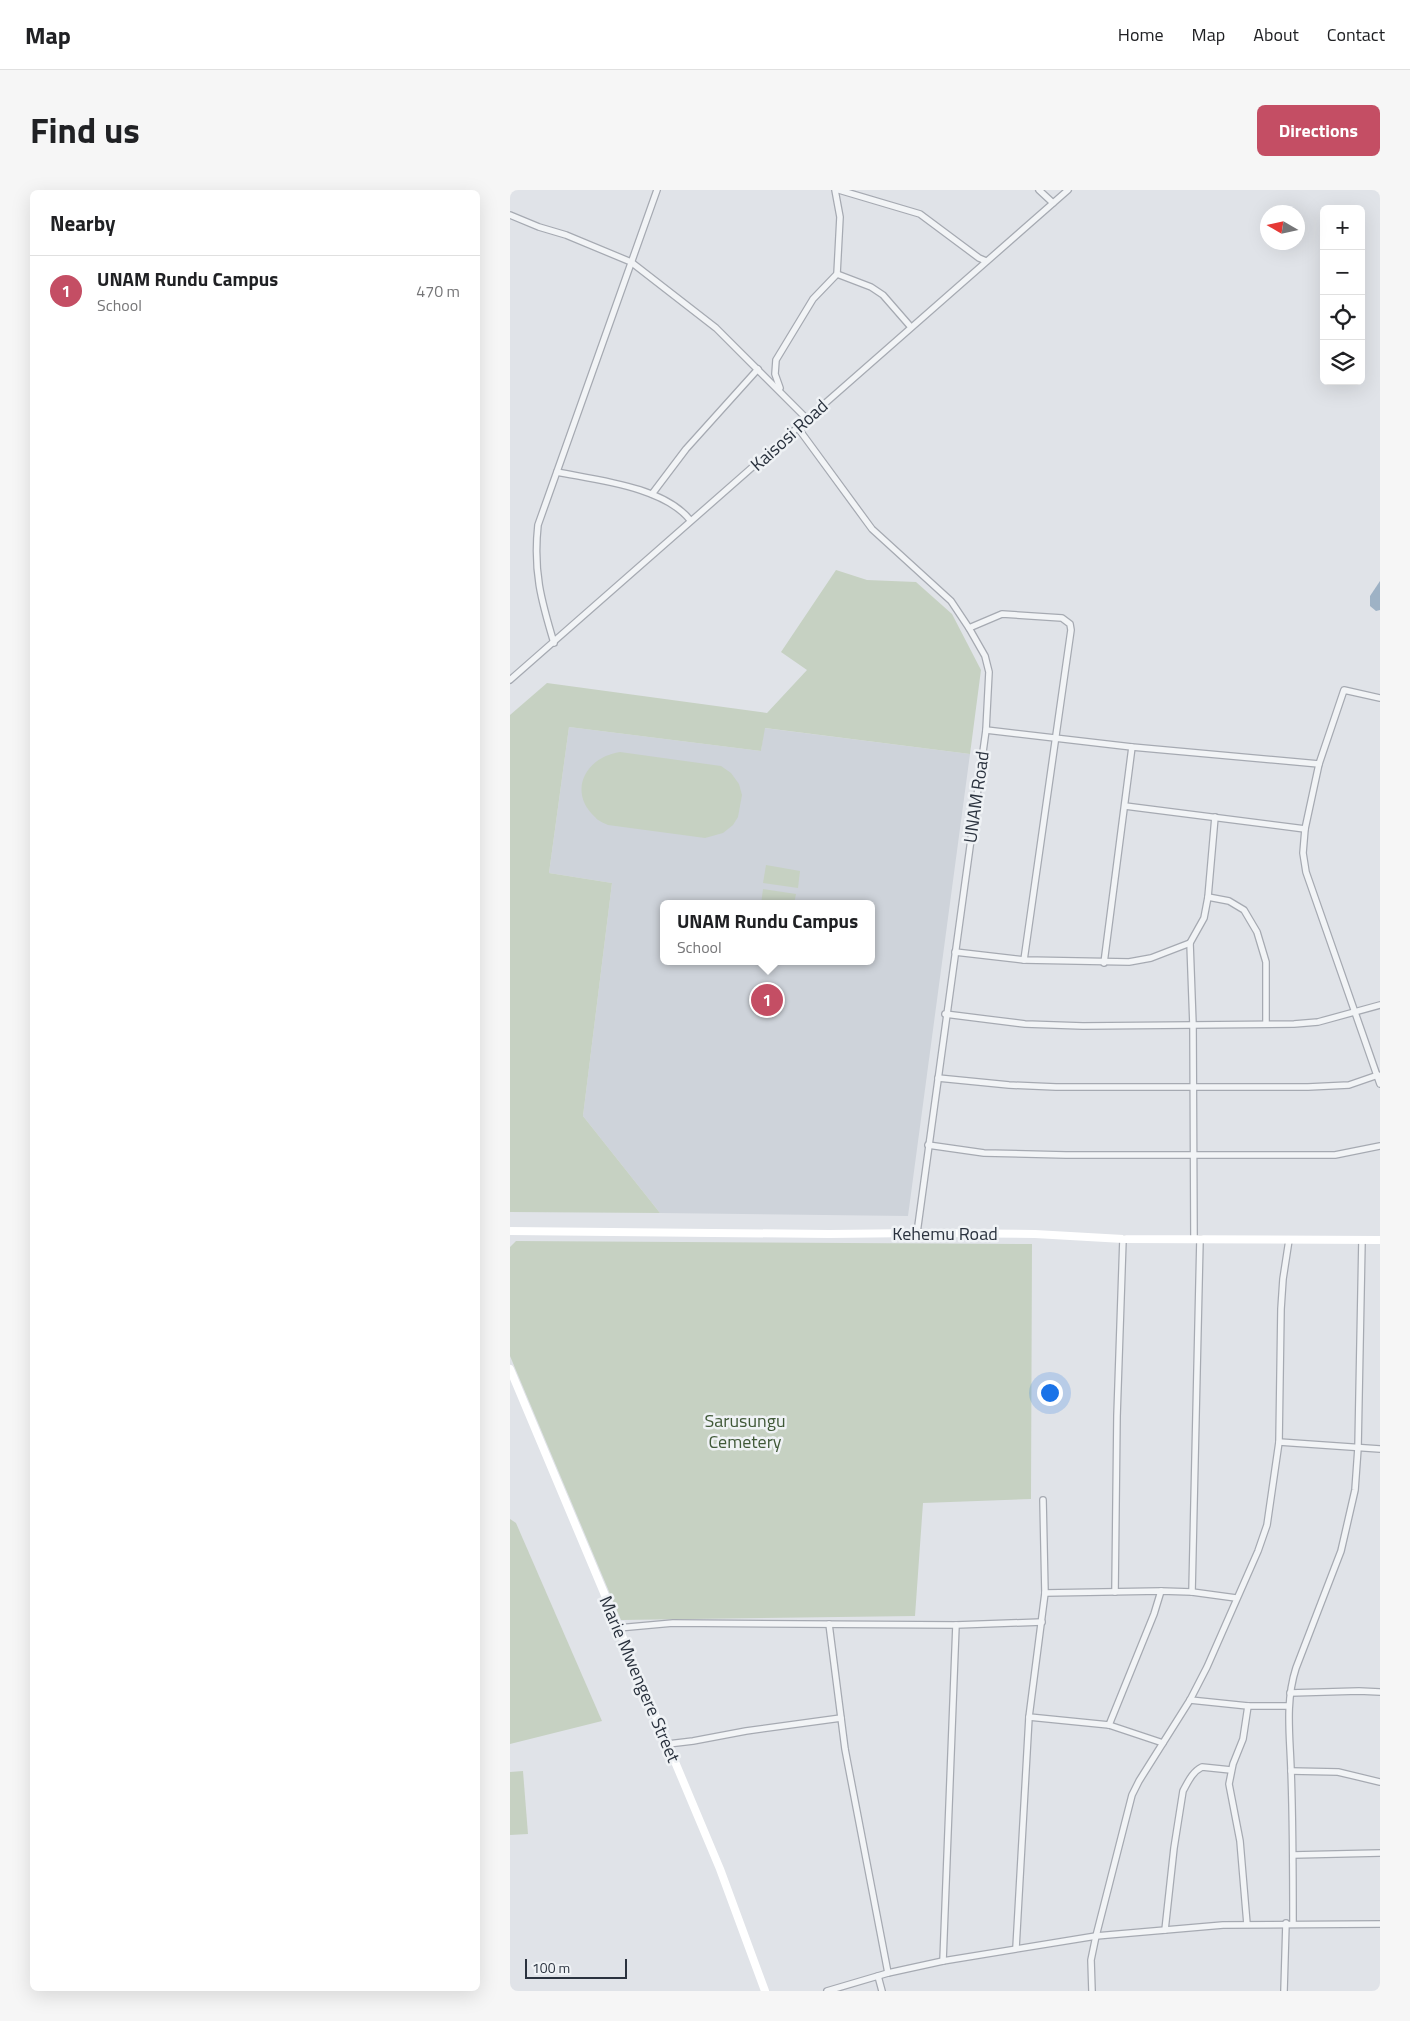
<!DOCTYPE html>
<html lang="en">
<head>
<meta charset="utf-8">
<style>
  :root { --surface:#fff; --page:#f6f6f6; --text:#202124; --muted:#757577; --line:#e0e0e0; --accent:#c44e64 }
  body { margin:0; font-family:"Titillium Web",sans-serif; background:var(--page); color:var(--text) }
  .controls { position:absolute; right:15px; top:15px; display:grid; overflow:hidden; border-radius:8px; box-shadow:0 5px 20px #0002 }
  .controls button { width:45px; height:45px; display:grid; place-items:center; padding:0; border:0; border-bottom:1px solid var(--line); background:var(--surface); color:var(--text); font:25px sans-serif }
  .compass { position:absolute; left:750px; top:15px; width:45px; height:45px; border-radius:50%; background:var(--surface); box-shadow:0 5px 20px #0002; rotate:279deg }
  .scale { position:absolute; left:15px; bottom:12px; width:102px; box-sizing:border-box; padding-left:5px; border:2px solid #2a323e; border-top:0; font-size:14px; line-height:18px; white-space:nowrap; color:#2a323e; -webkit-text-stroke:4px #eff2f5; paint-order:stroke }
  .you { position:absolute; left:539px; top:1202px; width:18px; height:18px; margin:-12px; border:4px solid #fff; border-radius:50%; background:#1a73e8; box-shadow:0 0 0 8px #1a73e833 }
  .badge { display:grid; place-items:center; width:32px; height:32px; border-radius:50%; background:var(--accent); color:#fff; font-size:16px; font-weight:700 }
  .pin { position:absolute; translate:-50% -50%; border:2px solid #fff; box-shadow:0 1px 5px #0006 }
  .popup { position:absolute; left:150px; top:710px; width:215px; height:65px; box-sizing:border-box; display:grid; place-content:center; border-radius:8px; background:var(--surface); filter:drop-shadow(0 1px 4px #0005); font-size:16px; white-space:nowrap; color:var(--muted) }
  .popup b { font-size:19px; color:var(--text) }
  .popup::after { content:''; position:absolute; left:50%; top:100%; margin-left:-10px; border:10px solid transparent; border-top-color:var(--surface) }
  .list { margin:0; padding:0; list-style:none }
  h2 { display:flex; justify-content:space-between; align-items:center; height:65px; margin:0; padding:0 20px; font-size:21px }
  h2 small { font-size:16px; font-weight:400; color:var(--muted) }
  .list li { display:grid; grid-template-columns:32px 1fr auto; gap:15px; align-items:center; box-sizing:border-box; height:70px; padding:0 20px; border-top:1px solid var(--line) }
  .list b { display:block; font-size:19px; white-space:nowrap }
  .list p { margin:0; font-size:16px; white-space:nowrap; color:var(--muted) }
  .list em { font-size:16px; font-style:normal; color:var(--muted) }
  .icon { flex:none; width:28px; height:28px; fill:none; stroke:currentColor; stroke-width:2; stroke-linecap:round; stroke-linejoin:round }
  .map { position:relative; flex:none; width:870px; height:1801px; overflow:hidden; border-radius:8px }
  header { display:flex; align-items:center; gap:30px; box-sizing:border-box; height:70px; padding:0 25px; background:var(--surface); border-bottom:1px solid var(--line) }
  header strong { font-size:24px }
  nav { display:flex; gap:28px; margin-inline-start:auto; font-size:18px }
  .intro { display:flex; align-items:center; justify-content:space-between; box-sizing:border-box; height:120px; padding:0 30px }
  h1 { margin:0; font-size:35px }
  .button { padding:12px 22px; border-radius:8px; background:var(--accent); color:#fff; font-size:18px; font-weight:700 }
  main { display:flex; gap:30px; padding:0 30px }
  aside { flex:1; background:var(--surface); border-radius:8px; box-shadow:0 5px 20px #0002 }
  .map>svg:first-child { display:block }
  .built { fill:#ced3da; fill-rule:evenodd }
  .green { fill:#c6d1c2 }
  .water { fill:#9eb2c5 }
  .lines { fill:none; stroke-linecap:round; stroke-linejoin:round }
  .street-casing { stroke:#a6aab2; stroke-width:8 }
  .street { stroke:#f2f4f6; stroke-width:5.5 }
  .secondary { stroke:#fff; stroke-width:8 }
  .labels { text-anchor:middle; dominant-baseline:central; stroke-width:5; stroke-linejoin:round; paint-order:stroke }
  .street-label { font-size:18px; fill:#2a323e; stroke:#eff2f5 }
  .park-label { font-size:18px; fill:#405938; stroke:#eff2f5 }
</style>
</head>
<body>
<header>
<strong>Map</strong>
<nav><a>Home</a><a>Map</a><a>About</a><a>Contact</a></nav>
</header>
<div class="intro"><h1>Find us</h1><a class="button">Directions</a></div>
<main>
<aside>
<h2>Nearby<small></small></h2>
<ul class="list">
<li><span class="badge">1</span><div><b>UNAM Rundu Campus</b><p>School</p></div><em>470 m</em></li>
</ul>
</aside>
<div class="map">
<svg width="870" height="1801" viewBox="0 0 870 1801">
  <rect width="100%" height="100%" fill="#e0e3e8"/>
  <!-- built -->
  <path class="built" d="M59 537 251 561 254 538 460 564 398 1026 150 1023 73 926 102 693 39 683ZM153 714H361V771H153Z"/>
  <!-- green -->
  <g class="green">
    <polygon points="326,380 357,390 406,392 442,424 471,480 460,564 255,538 251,561 59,537 39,683 102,693 73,926 150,1023 0,1022 0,525 37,493 257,523 297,480 271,462"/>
    <path d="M110 562 211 576 221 583 229 594 232 605 228 627 223 635 213 643 195 648 98 635C94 633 88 631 85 627 57 601 76 567 110 562Z"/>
    <polygon points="256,675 290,681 288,698 253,693"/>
    <polygon points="253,699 286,704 284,714 251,714"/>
    <polygon points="6,1051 522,1054 521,1309 413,1313 405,1426 111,1430 0,1166 0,1057"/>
    <polygon points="0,1329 6,1333 92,1531 0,1554"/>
    <polygon points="13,1581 18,1644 0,1645 0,1582"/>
  </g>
  <!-- water -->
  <polygon class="water" points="870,391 870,420 866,421 860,416 860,406"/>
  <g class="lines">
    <!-- street casing -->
    <g class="street-casing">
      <g id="street">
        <polyline points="329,0 410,24 469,68 476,71"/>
        <polyline points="529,0 543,13"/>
        <polyline points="0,25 29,37 56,45 121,72 206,138 297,229"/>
        <polyline points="327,84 361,97 373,105 400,136"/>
        <polyline points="270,198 265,184 266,170 303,109 327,84 330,27 325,0"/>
        <polyline points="288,238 362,339 441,411 459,438 475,466 479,482 476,540 407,1043"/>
        <path d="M47 282C87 290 154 297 180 330"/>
        <polyline points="142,304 176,259 248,179"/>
        <polyline points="459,438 492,424 552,428 560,434 561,440 514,770"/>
        <path d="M44 453C31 410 23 381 28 335L147 0"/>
        <path d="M0 490C187 328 371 162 558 0"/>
        <polyline points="870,508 834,500 809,574 795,639 793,663 796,682 870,894"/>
        <polyline points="476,540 622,557 809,574"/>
        <polyline points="615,616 795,639"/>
        <polyline points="698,707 719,711 734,720 747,742 756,772 756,834"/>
        <polyline points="445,762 514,770 619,772 641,768 680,753"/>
        <polyline points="594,773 622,557"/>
        <polyline points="435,824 515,834 573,836 784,834 808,832 870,815"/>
        <polyline points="428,888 499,895 546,897 798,897 839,895 868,885"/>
        <polyline points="418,955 474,963 556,965 825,965 870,956"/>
        <polyline points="684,1048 683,835 680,753 694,728 698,707 705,627"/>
        <polyline points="769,1252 870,1259"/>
        <polyline points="605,1402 607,1226 613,1049"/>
        <polyline points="682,1402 690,1049"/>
        <polyline points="535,1403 651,1401 682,1402 726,1408"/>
        <polyline points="319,1434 335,1559 378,1783"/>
        <polyline points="108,1438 163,1433 446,1435 532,1432"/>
        <polyline points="780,1503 849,1501 870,1502"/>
        <polyline points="680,1510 738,1516 778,1516"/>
        <polyline points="519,1527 599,1535 653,1553"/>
        <polyline points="599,1535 644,1424 651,1401"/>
        <polyline points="158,1554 183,1551 236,1541 331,1528"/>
        <polyline points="781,1581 828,1582 870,1592"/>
        <polyline points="783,1665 870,1663"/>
        <path d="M783 1733C783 1682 783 1631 781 1580 780 1546 775 1512 786 1478L831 1361 845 1300 848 1258 852 1050"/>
        <polyline points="737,1734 730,1651 719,1594 723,1574 733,1549 738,1516"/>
        <path d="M655 1740 664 1658 673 1601C678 1592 682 1582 692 1577L721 1580"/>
        <polyline points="506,1758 519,1527 535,1403 533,1310"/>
        <polyline points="433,1771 446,1435"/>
        <polyline points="368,1786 372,1801"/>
        <polyline points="317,1801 378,1783 433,1771 586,1746 713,1735 870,1734"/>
        <polyline points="582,1801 581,1770 586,1746 622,1605 629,1591 680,1510 697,1477 748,1361 757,1335 769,1252 771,1119 773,1089 779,1050"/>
        <polyline points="774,1801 776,1733"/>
      </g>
    </g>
    <!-- street -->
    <use href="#street" class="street"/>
    <!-- secondary -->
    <g class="secondary">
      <polyline points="0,1041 319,1044 407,1043 525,1044 613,1049 870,1050"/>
      <polyline points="0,1179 210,1679 255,1801"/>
    </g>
  </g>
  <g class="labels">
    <!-- street labels -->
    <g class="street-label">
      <text transform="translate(279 245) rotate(-42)">Kaisosi Road</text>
      <text transform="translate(466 607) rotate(-82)">UNAM Road</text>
      <text x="435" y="1043">Kehemu Road</text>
      <text transform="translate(130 1489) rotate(67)">Marie Mwengere Street</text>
    </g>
    <!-- park labels -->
    <g class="park-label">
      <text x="235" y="1230">Sarusungu<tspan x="235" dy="21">Cemetery</tspan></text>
    </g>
  </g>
</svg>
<div class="controls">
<button>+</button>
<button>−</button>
<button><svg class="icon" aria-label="locate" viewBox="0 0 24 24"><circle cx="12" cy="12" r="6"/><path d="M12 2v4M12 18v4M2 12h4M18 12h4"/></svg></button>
<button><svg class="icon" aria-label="layers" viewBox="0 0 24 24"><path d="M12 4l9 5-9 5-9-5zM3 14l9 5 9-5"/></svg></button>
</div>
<svg class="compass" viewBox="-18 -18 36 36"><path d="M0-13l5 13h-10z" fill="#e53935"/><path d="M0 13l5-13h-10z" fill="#757577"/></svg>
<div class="scale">100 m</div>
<div class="you"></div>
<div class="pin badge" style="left:257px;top:810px">1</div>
<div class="popup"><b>UNAM Rundu Campus</b>School</div>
</div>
</main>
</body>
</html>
